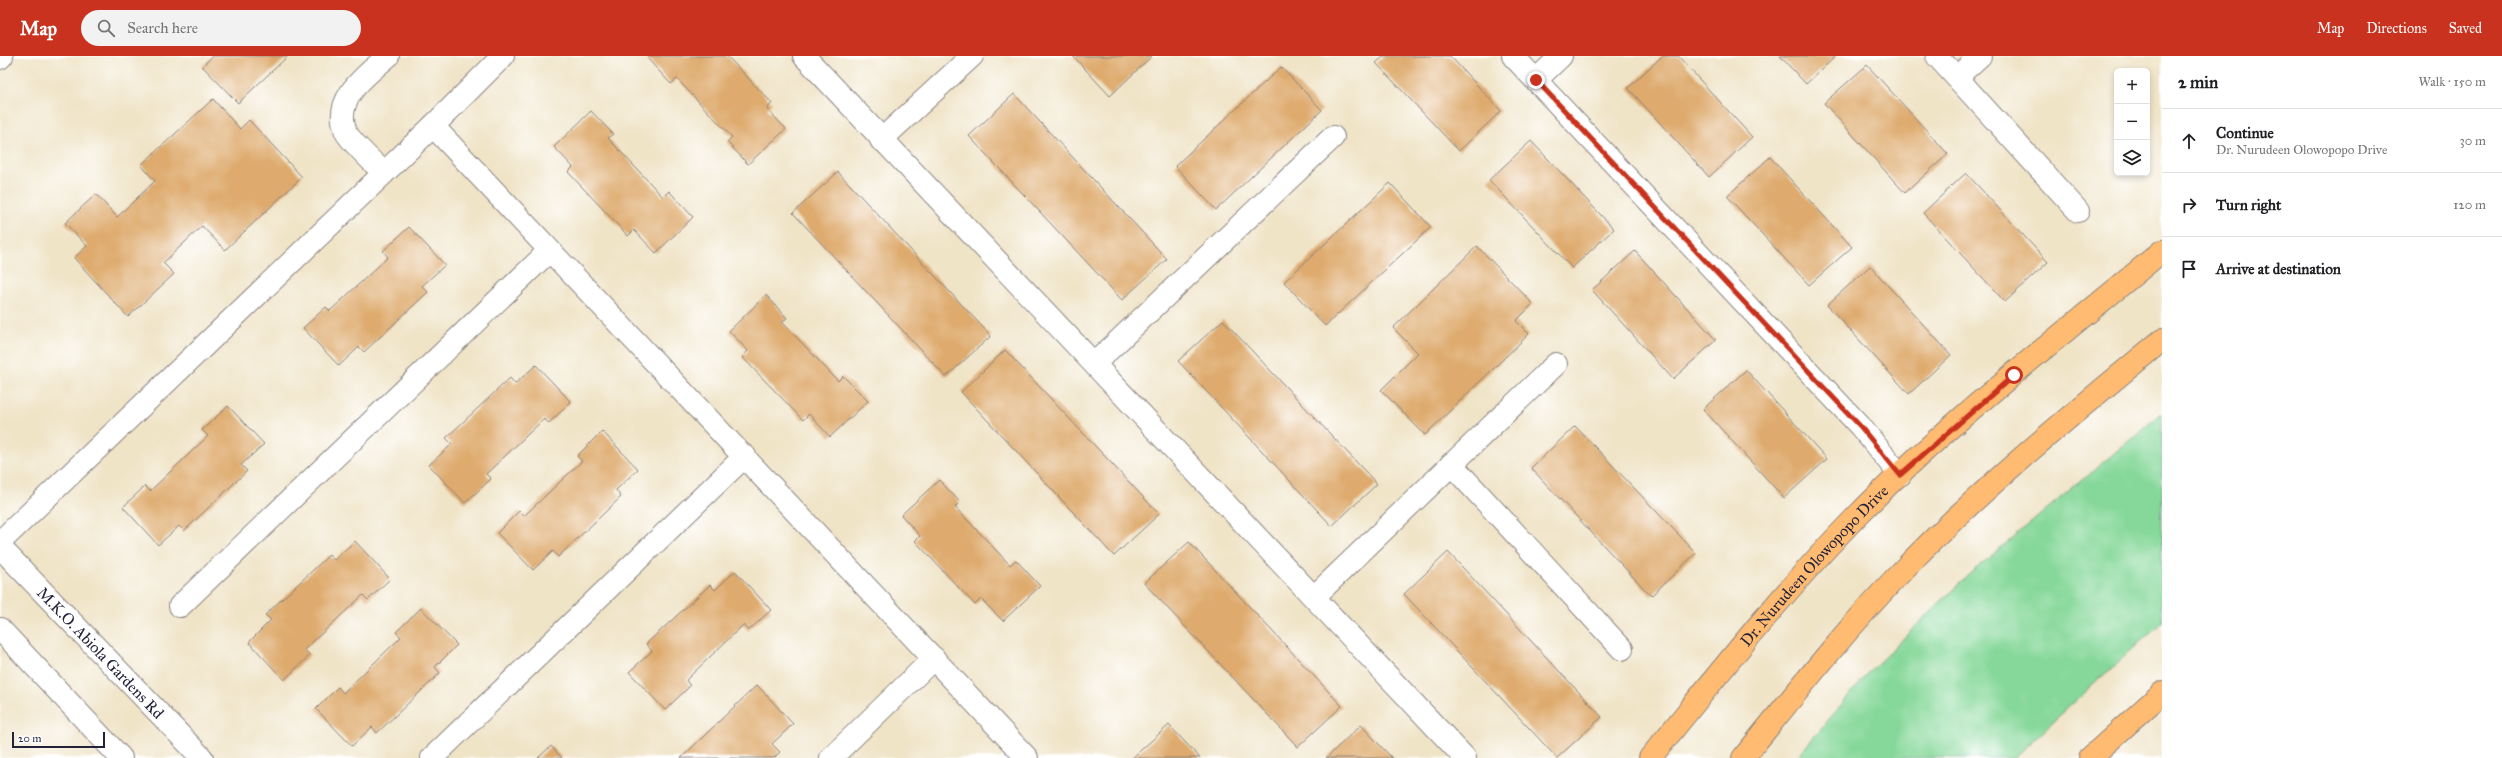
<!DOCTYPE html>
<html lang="en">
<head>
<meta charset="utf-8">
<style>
  :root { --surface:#fff; --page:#f2f2f2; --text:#202124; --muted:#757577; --line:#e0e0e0; --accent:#c8321e }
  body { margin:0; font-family:"IM FELL Great Primer",serif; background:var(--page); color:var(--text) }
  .controls { position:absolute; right:12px; top:12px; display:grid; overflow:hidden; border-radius:6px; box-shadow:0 2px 6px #0003 }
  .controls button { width:36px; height:36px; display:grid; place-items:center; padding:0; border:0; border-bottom:1px solid var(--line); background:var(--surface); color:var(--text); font:20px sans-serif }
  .scale { position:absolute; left:12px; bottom:10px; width:93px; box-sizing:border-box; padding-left:4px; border:2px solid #22223b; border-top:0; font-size:11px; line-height:14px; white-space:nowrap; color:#22223b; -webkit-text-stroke:3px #fff; paint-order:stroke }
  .stop { position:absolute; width:12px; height:12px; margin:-9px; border:3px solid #c8321e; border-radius:50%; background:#fff }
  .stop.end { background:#c8321e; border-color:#fff; box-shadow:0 1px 4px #0008 }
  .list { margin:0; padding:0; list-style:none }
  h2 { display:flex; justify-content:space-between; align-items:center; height:52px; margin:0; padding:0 16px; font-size:17px }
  h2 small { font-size:13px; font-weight:400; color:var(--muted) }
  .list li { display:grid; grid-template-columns:26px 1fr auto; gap:12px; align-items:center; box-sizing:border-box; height:64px; padding:0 16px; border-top:1px solid var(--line) }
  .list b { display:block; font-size:15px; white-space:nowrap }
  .list p { margin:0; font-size:13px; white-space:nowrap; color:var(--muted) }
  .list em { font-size:13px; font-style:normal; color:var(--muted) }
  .icon { flex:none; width:22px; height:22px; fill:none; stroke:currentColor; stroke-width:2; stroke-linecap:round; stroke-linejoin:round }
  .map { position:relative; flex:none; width:2162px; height:702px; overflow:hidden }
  header { display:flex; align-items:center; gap:24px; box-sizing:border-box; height:56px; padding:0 20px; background:var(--accent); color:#fff }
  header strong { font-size:19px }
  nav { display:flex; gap:22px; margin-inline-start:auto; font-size:14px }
  .search { width:280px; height:36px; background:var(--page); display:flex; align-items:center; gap:10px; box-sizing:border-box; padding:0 14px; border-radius:22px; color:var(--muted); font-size:15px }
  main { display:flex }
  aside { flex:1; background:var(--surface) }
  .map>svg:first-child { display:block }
  .grass { fill:#86d89a; stroke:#547d6a }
  .building { fill:#deaa6d }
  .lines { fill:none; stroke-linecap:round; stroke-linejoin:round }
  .minor-casing { stroke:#898381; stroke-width:24 }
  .major-casing { stroke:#898381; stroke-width:24 }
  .highway-casing { stroke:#898381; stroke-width:24 }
  .minor { stroke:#fff; stroke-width:22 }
  .major { stroke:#ffbb71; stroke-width:22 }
  .highway { stroke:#ffbb71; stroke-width:22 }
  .route { stroke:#c8321e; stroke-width:5 }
  .labels { text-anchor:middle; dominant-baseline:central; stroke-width:4; stroke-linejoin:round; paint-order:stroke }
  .street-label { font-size:16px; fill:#22223b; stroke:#fff }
</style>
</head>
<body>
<header>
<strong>Map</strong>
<div class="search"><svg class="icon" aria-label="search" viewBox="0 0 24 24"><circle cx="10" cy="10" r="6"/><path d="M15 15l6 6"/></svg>Search here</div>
<nav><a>Map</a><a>Directions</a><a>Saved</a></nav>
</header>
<main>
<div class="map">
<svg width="2162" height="702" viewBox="0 0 2162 702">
  <rect width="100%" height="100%" fill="#fff"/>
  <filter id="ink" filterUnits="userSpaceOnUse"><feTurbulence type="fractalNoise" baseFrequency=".025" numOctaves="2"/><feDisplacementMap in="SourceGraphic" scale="8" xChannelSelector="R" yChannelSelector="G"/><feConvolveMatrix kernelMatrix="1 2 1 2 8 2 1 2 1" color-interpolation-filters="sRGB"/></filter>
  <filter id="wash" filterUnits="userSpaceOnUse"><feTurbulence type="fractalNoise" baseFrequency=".012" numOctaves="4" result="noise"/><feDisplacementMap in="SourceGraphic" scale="16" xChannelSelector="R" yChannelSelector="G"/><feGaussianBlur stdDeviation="0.9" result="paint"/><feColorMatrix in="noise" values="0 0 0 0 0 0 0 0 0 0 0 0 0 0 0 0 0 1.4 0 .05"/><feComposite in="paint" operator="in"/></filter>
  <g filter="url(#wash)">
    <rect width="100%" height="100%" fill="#f0e4c7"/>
    <!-- grass -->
    <polygon class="grass" points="2162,357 2162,566 2013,702 1796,702 1871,614 1966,521"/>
    <g id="blocks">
      <!-- building -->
      <g class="building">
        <polygon points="213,0 288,0 238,47 202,10"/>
        <polygon points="649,0 727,0 772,47 767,53 786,73 748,108 727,86 732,81 677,23 671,28 647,2"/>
        <polygon points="1073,0 1152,0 1110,40"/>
        <polygon points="1384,0 1450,0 1501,55 1459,95 1376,7"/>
        <polygon points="1662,0 1678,0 1752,81 1709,121 1628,32"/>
        <polygon points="1780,0 1836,0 1806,28"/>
        <polygon points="1867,9 1948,98 1905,137 1824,47"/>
        <polygon points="1281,11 1322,54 1216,154 1175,110"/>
        <polygon points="1014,38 1167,203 1122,244 969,80"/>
        <polygon points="213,43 240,73 249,64 302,121 225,194 202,170 163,207 174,218 128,261 74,202 87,190 65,167 96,138 117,161 155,125 141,109"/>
        <polygon points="591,55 613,78 608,82 663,141 669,135 693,161 656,197 634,174 628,180 568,116 573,111 554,91"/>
        <polygon points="1531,85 1614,173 1572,212 1489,124"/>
        <polygon points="1770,101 1852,191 1809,229 1727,140"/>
        <polygon points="838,116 991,280 946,321 793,157"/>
        <polygon points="1966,117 2048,206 2005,246 1923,157"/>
        <polygon points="1390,127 1431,171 1325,270 1284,226"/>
        <polygon points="409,171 445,209 422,230 428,236 364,296 359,291 339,310 303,272 326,251 330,255 388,201 383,195"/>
        <polygon points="1477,190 1533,248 1516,265 1529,278 1425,379 1381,334 1418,297 1393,272"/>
        <polygon points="1635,195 1716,284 1673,323 1592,234"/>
        <polygon points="1870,210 1951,299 1909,338 1827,249"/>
        <polygon points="766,239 787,262 782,266 838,325 843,320 868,345 830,381 809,358 803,364 742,301 748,295 729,275"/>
        <polygon points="1223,264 1377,428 1332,470 1178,305"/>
        <polygon points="1005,294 1159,458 1114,500 961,336"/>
        <polygon points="536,309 571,346 549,367 544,363 486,418 491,423 465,447 429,409 452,388 446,382 510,322 515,328"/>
        <polygon points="1746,314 1827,403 1784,442 1703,353"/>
        <polygon points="228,350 264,388 241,409 247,415 184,475 179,470 158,489 123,451 145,430 150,435 208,380 202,374"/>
        <polygon points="1575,370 1696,497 1651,540 1531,412"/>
        <polygon points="602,375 638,413 616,434 621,441 558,501 553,495 533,514 497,477 519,455 524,460 582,405 577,400"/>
        <polygon points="939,424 960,446 955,451 1010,509 1016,504 1040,530 1003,565 981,543 975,549 915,485 920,480 901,459"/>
        <polygon points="355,485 390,523 368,544 363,539 304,594 310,599 284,624 249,586 271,564 265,559 329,499 334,504"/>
        <polygon points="1189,486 1342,650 1298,691 1144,527"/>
        <polygon points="1448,496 1602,661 1557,702 1404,538"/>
        <polygon points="735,515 771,554 748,575 743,569 686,624 690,630 665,654 629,616 652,595 646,588 710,529 715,534"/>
        <polygon points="421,552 457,589 435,611 440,617 377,677 372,671 352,690 316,653 338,631 343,637 401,581 396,576"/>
        <polygon points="757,629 793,668 772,688 780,696 774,702 681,702"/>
        <polygon points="1169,669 1200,702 1132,702"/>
        <polygon points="1361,669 1392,702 1326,702"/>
        <polygon points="551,690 562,702 538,702"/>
      </g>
    </g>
  </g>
  <g filter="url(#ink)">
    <use href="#blocks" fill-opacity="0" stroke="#898381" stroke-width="1"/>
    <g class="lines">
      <!-- minor casing -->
      <g class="minor-casing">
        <g id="minor">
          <polyline points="804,0 1465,702"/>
          <polyline points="1513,0 1860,370 1900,419"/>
          <polyline points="1937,0 2078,155"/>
          <polyline points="0,2 2,0"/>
          <polyline points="1957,21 1980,0"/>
          <polyline points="1536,24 1561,0"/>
          <polyline points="433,70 1027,702"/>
          <polyline points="881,84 972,0"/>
          <path d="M384 117C375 108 350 85 346 76 332 42 367 19 388 0"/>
          <polyline points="1095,307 1333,81"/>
          <polyline points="1451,408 1622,593"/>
          <polyline points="0,486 433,70 503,0"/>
          <path id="s1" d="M0 491 202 702"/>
          <polyline points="1314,541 1556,308"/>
          <polyline points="180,550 549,195"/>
          <polyline points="0,573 121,702"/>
          <polyline points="432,702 745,400"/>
          <polyline points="831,702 934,602"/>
        </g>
      </g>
      <!-- major casing -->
      <g class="major-casing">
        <g id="major">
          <path id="s2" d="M1650 702C1717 620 1781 538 1855 462 1949 365 2059 282 2162 195"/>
          <path d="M1743 702C1796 637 1847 572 1905 512 1985 429 2074 357 2162 284"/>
        </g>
      </g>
      <!-- highway casing -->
      <g class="highway-casing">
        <polyline id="highway" points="2090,702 2162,637"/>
      </g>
      <!-- minor -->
      <use href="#minor" class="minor"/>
      <!-- major -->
      <use href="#major" class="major"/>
      <!-- highway -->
      <use href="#highway" class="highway"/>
    </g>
  </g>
  <g class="lines" filter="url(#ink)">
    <!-- route -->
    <polyline class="route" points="1536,24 1860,370 1900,419 2014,319"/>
  </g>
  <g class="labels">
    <!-- street labels -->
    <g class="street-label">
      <text stroke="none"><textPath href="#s2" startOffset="253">Dr. Nurudeen Olowopopo Drive</textPath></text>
      <text stroke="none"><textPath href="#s1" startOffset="146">M.K.O. Abiola Gardens Rd</textPath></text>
    </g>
  </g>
</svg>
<div class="controls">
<button>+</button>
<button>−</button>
<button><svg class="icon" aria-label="layers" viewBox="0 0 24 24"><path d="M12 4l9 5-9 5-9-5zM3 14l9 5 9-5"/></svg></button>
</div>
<div class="scale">20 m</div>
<div class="stop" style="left:2014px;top:319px"></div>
<div class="stop end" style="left:1536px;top:24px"></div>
</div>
<aside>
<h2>2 min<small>Walk · 150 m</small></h2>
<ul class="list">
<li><svg class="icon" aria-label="ahead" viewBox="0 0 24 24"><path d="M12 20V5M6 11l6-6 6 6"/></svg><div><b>Continue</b><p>Dr. Nurudeen Olowopopo Drive</p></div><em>30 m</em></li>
<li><svg class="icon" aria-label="right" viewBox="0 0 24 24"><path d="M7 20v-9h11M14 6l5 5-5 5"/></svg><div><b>Turn right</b></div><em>120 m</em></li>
<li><svg class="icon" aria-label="arrive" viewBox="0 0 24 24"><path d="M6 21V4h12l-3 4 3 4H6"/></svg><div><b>Arrive at destination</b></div></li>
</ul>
</aside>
</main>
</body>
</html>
